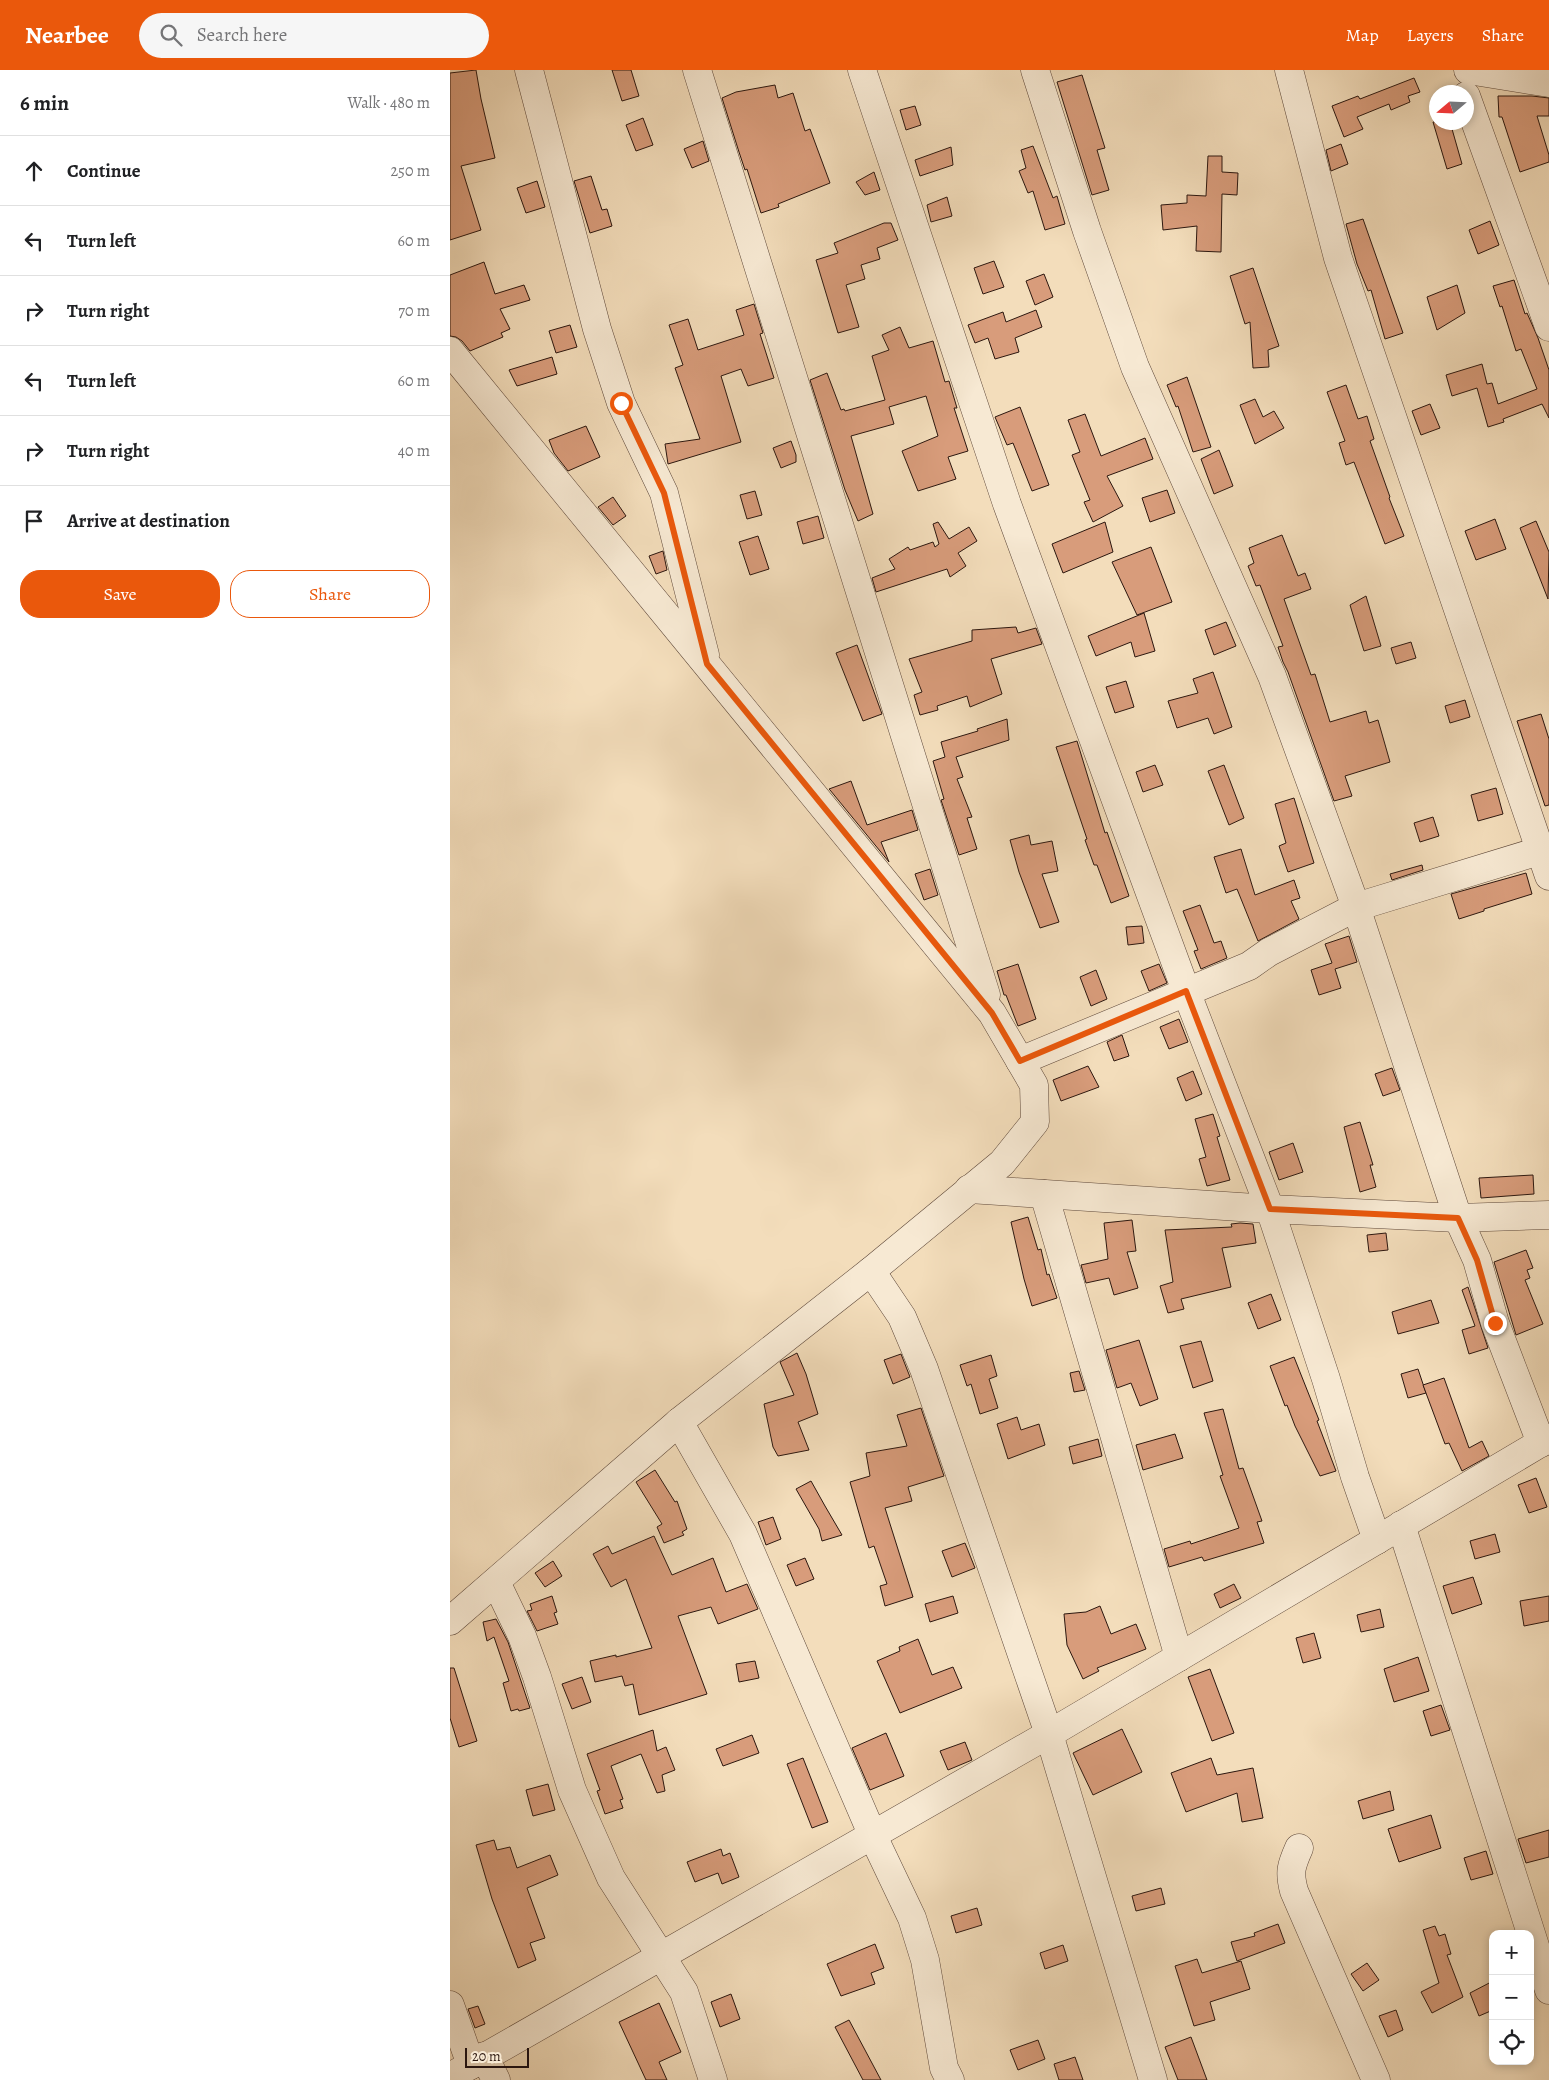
<!DOCTYPE html>
<html lang="en">
<head>
<meta charset="utf-8">
<style>
  :root { --surface:#fff; --page:#f6f6f6; --text:#202124; --muted:#757577; --line:#e0e0e0; --accent:#ea580c }
  body { margin:0; font-family:Alegreya,serif; background:var(--page); color:var(--text) }
  .controls { position:absolute; right:15px; bottom:15px; display:grid; overflow:hidden; border-radius:10px; box-shadow:0 2px 8px #0003 }
  .controls button { width:45px; height:45px; display:grid; place-items:center; padding:0; border:0; border-bottom:1px solid var(--line); background:var(--surface); color:var(--text); font:25px sans-serif }
  .compass { position:absolute; left:979px; top:15px; width:45px; height:45px; border-radius:50%; background:var(--surface); box-shadow:0 2px 8px #0003; rotate:251deg }
  .scale { position:absolute; left:15px; bottom:12px; width:64px; box-sizing:border-box; padding-left:5px; border:2px solid #2c170f; border-top:0; font-size:14px; line-height:18px; white-space:nowrap; color:#2c170f; -webkit-text-stroke:4px #f7e9d3; paint-order:stroke }
  .stop { position:absolute; width:15px; height:15px; margin:-11px; border:4px solid #ea580c; border-radius:50%; background:#fff }
  .stop.end { background:#ea580c; border-color:#fff; box-shadow:0 1px 5px #0008 }
  .list { margin:0; padding:0; list-style:none }
  h2 { display:flex; justify-content:space-between; align-items:center; height:65px; margin:0; padding:0 20px; font-size:21px }
  h2 small { font-size:16px; font-weight:400; color:var(--muted) }
  .list li { display:grid; grid-template-columns:32px 1fr auto; gap:15px; align-items:center; box-sizing:border-box; height:70px; padding:0 20px; border-top:1px solid var(--line) }
  .list b { display:block; font-size:19px; white-space:nowrap }
  .list em { font-size:16px; font-style:normal; color:var(--muted) }
  .actions { display:flex; gap:10px; padding:15px 20px }
  .actions a { flex:1; padding:11px 0; border:1px solid var(--accent); border-radius:20px; text-align:center; font-size:18px; color:var(--accent) }
  .actions .main { background:var(--accent); color:#fff }
  .icon { flex:none; width:28px; height:28px; fill:none; stroke:currentColor; stroke-width:2; stroke-linecap:round; stroke-linejoin:round }
  .map { position:relative; flex:none; width:1099px; height:2010px; overflow:hidden }
  header { display:flex; align-items:center; gap:30px; box-sizing:border-box; height:70px; padding:0 25px; background:var(--accent); color:#fff }
  header strong { font-size:24px }
  nav { display:flex; gap:28px; margin-inline-start:auto; font-size:18px }
  .search { width:350px; height:45px; background:var(--page); display:flex; align-items:center; gap:12px; box-sizing:border-box; padding:0 18px; border-radius:28px; color:var(--muted); font-size:19px }
  main { display:flex }
  aside { flex:1; background:var(--surface) }
  .map>svg:first-child { display:block }
  .building { fill:#d89c7b; stroke:#2c170f }
  .lines { fill:none; stroke-linecap:round; stroke-linejoin:round }
  .minor-casing { stroke:#5e483a; stroke-width:29 }
  .minor { stroke:#f7e9d3; stroke-width:28 }
  .route { stroke:#ea580c; stroke-width:6 }
</style>
</head>
<body>
<header>
<strong>Nearbee</strong>
<div class="search"><svg class="icon" aria-label="search" viewBox="0 0 24 24"><circle cx="10" cy="10" r="6"/><path d="M15 15l6 6"/></svg>Search here</div>
<nav><a>Map</a><a>Layers</a><a>Share</a></nav>
</header>
<main>
<aside>
<h2>6 min<small>Walk · 480 m</small></h2>
<ul class="list">
<li><svg class="icon" aria-label="ahead" viewBox="0 0 24 24"><path d="M12 20V5M6 11l6-6 6 6"/></svg><div><b>Continue</b></div><em>250 m</em></li>
<li><svg class="icon" aria-label="left" viewBox="0 0 24 24"><path d="M17 20v-9H6M10 6l-5 5 5 5"/></svg><div><b>Turn left</b></div><em>60 m</em></li>
<li><svg class="icon" aria-label="right" viewBox="0 0 24 24"><path d="M7 20v-9h11M14 6l5 5-5 5"/></svg><div><b>Turn right</b></div><em>70 m</em></li>
<li><svg class="icon" aria-label="left" viewBox="0 0 24 24"><path d="M17 20v-9H6M10 6l-5 5 5 5"/></svg><div><b>Turn left</b></div><em>60 m</em></li>
<li><svg class="icon" aria-label="right" viewBox="0 0 24 24"><path d="M7 20v-9h11M14 6l5 5-5 5"/></svg><div><b>Turn right</b></div><em>40 m</em></li>
<li><svg class="icon" aria-label="arrive" viewBox="0 0 24 24"><path d="M6 21V4h12l-3 4 3 4H6"/></svg><div><b>Arrive at destination</b></div></li>
</ul>
<div class="actions"><a class="main">Save</a><a>Share</a></div>
</aside>
<div class="map">
<svg width="1099" height="2010" viewBox="0 0 1099 2010">
  <rect width="100%" height="100%" fill="#f3ddbb"/>
  <filter id="stains"><feTurbulence type="fractalNoise" baseFrequency=".004" numOctaves="4"/><feColorMatrix values="0 0 0 0 .2 0 0 0 0 .09 0 0 0 0 .02 0 0 0 .5 -.17"/></filter>
  <radialGradient id="worn" r=".72"><stop offset=".6" stop-color="#630" stop-opacity="0"/><stop offset="1" stop-color="#630" stop-opacity=".3"/></radialGradient>
  <!-- building -->
  <g class="building">
    <polygon points="26,0 31,29 45,88 11,96 31,160 0,170 0,3"/>
    <polygon points="162,0 181,0 189,26 172,31"/>
    <polygon points="632,5 655,78 647,80 659,120 642,125 607,12"/>
    <polygon points="964,8 970,22 958,26 960,32 941,40 939,34 907,47 913,59 894,67 882,36 908,26 910,29"/>
    <polygon points="325,15 328,28 343,23 355,61 360,59 380,113 328,134 329,137 311,143 297,99 295,100 289,82 272,28 286,22"/>
    <polygon points="1048,26 1082,26 1099,28 1099,46 1087,46 1099,85 1099,92 1070,102 1052,47 1049,47"/>
    <polygon points="465,36 471,55 456,60 450,40"/>
    <polygon points="193,48 203,75 186,81 176,55"/>
    <polygon points="983,52 1000,52 1012,94 997,99"/>
    <polygon points="253,71 259,91 242,98 234,79"/>
    <polygon points="891,74 898,94 881,101 876,80"/>
    <polygon points="583,76 603,128 607,126 615,154 595,160 583,121 578,123 569,101 576,98 571,80"/>
    <polygon points="501,77 503,95 470,106 465,90"/>
    <polygon points="758,86 772,86 772,102 788,103 787,125 772,124 771,182 746,181 747,156 713,160 711,135 737,133 737,125 756,126"/>
    <polygon points="424,102 430,120 415,125 406,112"/>
    <polygon points="141,106 152,140 157,139 162,156 140,163 124,111"/>
    <polygon points="87,111 95,137 76,143 67,118"/>
    <polygon points="497,127 502,146 481,152 477,135"/>
    <polygon points="913,149 953,263 935,269 921,220 918,221 907,194 896,154"/>
    <polygon points="1040,151 1049,175 1028,184 1019,160"/>
    <polygon points="434,153 441,153 448,170 427,178 430,189 411,195 415,209 396,215 409,257 388,263 366,190 388,183 384,173"/>
    <polygon points="544,191 554,217 533,224 524,198"/>
    <polygon points="34,192 45,224 74,215 80,230 50,239 60,259 51,263 53,267 20,281 12,271 6,267 0,266 0,205"/>
    <polygon points="803,198 829,276 818,280 819,297 803,298 800,252 795,254 780,206"/>
    <polygon points="594,204 603,227 585,235 576,211"/>
    <polygon points="1064,210 1075,244 1077,243 1088,268 1099,300 1099,348 1092,334 1053,349 1054,352 1038,357 1027,318 1002,326 996,305 1032,294 1037,314 1042,313 1048,334 1087,319 1071,279 1066,281 1052,236 1050,237 1043,216"/>
    <polygon points="1007,215 1015,243 987,260 977,227"/>
    <polygon points="304,234 313,263 310,264 324,308 298,316 291,299 271,306 291,372 218,394 215,374 250,369 225,298 233,295 219,255 238,249 248,280 294,265 286,240"/>
    <polygon points="586,240 592,257 565,268 569,282 545,289 538,268 525,273 518,255 553,242 556,252"/>
    <polygon points="120,255 127,277 106,283 99,261"/>
    <polygon points="450,257 459,278 483,271 495,312 499,311 507,338 504,338 518,381 498,387 506,409 468,421 452,381 488,366 476,326 439,337 444,354 401,366 423,444 408,451 395,420 360,310 377,303 391,340 394,339 395,341 435,330 422,286 439,280 432,265"/>
    <polygon points="102,287 107,304 67,316 59,300"/>
    <polygon points="737,307 761,377 743,382 728,336 726,337 717,315"/>
    <polygon points="896,315 908,349 917,346 924,369 920,371 940,427 939,428 954,466 935,474 904,392 896,395 889,373 895,371 877,322"/>
    <polygon points="805,329 813,347 824,341 834,358 805,374 790,335"/>
    <polygon points="980,334 990,358 971,365 962,341"/>
    <polygon points="570,337 599,415 582,421 563,373 557,375 545,347"/>
    <polygon points="635,344 651,386 695,368 703,389 657,406 673,436 643,452 634,432 640,430 622,385 630,382 618,350"/>
    <polygon points="136,356 150,387 118,401 104,383 99,370"/>
    <polygon points="341,371 346,385 346,392 331,398 323,378"/>
    <polygon points="769,380 783,416 764,424 751,389"/>
    <polygon points="717,420 725,443 700,452 692,428"/>
    <polygon points="305,421 312,445 297,449 290,425"/>
    <polygon points="163,427 176,446 163,455 148,437"/>
    <polygon points="368,446 374,468 353,474 347,452"/>
    <polygon points="1045,449 1056,479 1026,490 1015,461"/>
    <polygon points="1086,451 1099,482 1098,529 1070,458"/>
    <polygon points="488,452 499,469 519,457 527,471 508,483 516,496 500,507 497,499 426,522 422,508 445,499 439,489 458,477 460,480 483,472 485,477 489,474 483,454"/>
    <polygon points="655,452 663,482 613,503 602,474"/>
    <polygon points="832,465 848,506 855,503 861,519 834,529 861,605 865,604 880,652 916,641 919,653 928,650 940,692 895,706 902,726 884,731 838,602 833,592 828,577 833,576 810,515 806,516 798,496 804,493 799,478"/>
    <polygon points="308,466 319,499 300,505 289,472"/>
    <polygon points="701,477 722,532 687,545 662,492"/>
    <polygon points="213,481 217,500 206,504 199,486"/>
    <polygon points="916,526 931,576 914,581 900,535"/>
    <polygon points="694,543 705,581 685,587 681,572 646,586 638,566"/>
    <polygon points="776,552 786,576 764,585 755,560"/>
    <polygon points="566,557 568,563 586,558 592,574 541,589 552,624 520,637 517,626 487,636 488,640 470,645 464,625 472,622 459,589 522,571 522,560"/>
    <polygon points="961,572 966,588 946,594 941,578"/>
    <polygon points="407,575 432,644 413,651 386,583"/>
    <polygon points="763,602 782,657 764,664 758,648 727,658 718,631 748,623 743,609"/>
    <polygon points="676,611 684,637 665,643 656,617"/>
    <polygon points="1015,630 1020,647 1000,653 995,636"/>
    <polygon points="1091,644 1099,669 1099,735 1095,736 1067,651"/>
    <polygon points="557,649 559,670 506,687 513,707 507,709 522,747 517,748 527,779 509,785 491,730 494,729 483,691 495,687 491,672 528,661 527,659"/>
    <polygon points="627,671 655,763 657,762 679,826 661,833 647,795 644,795 635,770 637,769 606,677"/>
    <polygon points="705,695 713,715 693,722 686,702"/>
    <polygon points="774,695 794,748 779,755 758,701"/>
    <polygon points="401,711 417,755 462,740 468,760 431,772 439,792 380,720 379,719"/>
    <polygon points="1046,718 1053,744 1028,751 1021,725"/>
    <polygon points="844,728 864,793 838,802 829,776 836,773 825,734"/>
    <polygon points="983,747 989,766 970,772 964,753"/>
    <polygon points="579,765 581,775 602,771 608,801 592,804 609,852 590,858 569,802 560,770"/>
    <polygon points="791,779 805,825 844,810 850,828 841,831 849,849 808,871 787,819 776,823 764,787"/>
    <polygon points="972,795 973,800 942,810 940,804"/>
    <polygon points="480,799 488,825 474,830 465,804"/>
    <polygon points="1076,803 1082,824 1034,839 1034,841 1009,849 1001,824"/>
    <polygon points="750,835 764,873 771,871 777,888 751,899 744,881 748,880 733,841"/>
    <polygon points="692,856 694,873 678,875 676,857"/>
    <polygon points="899,866 907,892 885,899 891,918 869,925 861,900 882,893 875,874"/>
    <polygon points="568,894 586,949 568,956 556,925 554,925 547,901"/>
    <polygon points="709,894 717,913 699,921 691,901"/>
    <polygon points="646,900 657,929 641,936 630,907"/>
    <polygon points="729,949 738,972 719,979 710,957"/>
    <polygon points="672,965 679,986 664,991 657,972"/>
    <polygon points="638,996 649,1017 611,1031 603,1010"/>
    <polygon points="942,998 950,1020 933,1026 925,1004"/>
    <polygon points="743,1001 752,1024 736,1031 727,1008"/>
    <polygon points="763,1044 770,1066 767,1067 780,1110 757,1116 749,1089 756,1087 745,1049"/>
    <polygon points="910,1052 923,1095 920,1095 926,1117 910,1122 894,1057"/>
    <polygon points="843,1073 853,1102 829,1110 819,1082"/>
    <polygon points="1083,1105 1084,1124 1031,1128 1029,1108"/>
    <polygon points="578,1147 588,1180 591,1179 597,1205 599,1204 607,1228 582,1236 574,1209 561,1152"/>
    <polygon points="682,1150 686,1181 677,1182 688,1218 664,1225 659,1208 636,1213 631,1195 658,1189 654,1153"/>
    <polygon points="790,1153 803,1154 806,1173 772,1178 781,1217 731,1229 734,1239 718,1243 710,1216 723,1212 715,1160 782,1157 781,1154"/>
    <polygon points="936,1163 938,1180 919,1182 917,1165"/>
    <polygon points="1076,1180 1083,1198 1077,1200 1080,1208 1075,1210 1093,1254 1066,1265 1044,1192"/>
    <polygon points="1018,1217 1038,1278 1019,1284 1012,1260 1025,1256 1012,1220"/>
    <polygon points="821,1224 831,1250 808,1259 798,1233"/>
    <polygon points="981,1230 989,1253 948,1264 942,1242"/>
    <polygon points="689,1270 708,1329 690,1336 681,1313 667,1318 656,1280"/>
    <polygon points="751,1271 763,1311 743,1318 730,1276"/>
    <polygon points="347,1283 356,1304 368,1344 348,1352 359,1380 328,1386 323,1377 314,1334 344,1325 330,1292"/>
    <polygon points="451,1284 460,1307 443,1314 434,1290"/>
    <polygon points="541,1285 547,1306 539,1309 548,1338 530,1344 521,1314 517,1316 510,1295"/>
    <polygon points="844,1287 869,1350 867,1351 886,1401 870,1406 845,1356 837,1335 835,1336 820,1296"/>
    <polygon points="968,1299 976,1323 958,1328 951,1304"/>
    <polygon points="629,1301 635,1320 624,1322 620,1303"/>
    <polygon points="994,1308 1019,1378 1032,1371 1039,1386 1012,1401 999,1373 995,1374 973,1315"/>
    <polygon points="471,1338 494,1406 458,1417 462,1431 435,1438 463,1527 435,1536 430,1516 437,1514 424,1476 419,1478 400,1412 420,1406 416,1383 457,1376 447,1345"/>
    <polygon points="773,1339 789,1399 793,1398 812,1451 807,1452 814,1473 754,1491 752,1487 719,1497 714,1479 740,1471 741,1474 789,1458 770,1406 773,1405 754,1343"/>
    <polygon points="567,1347 571,1360 589,1354 595,1375 558,1389 547,1354"/>
    <polygon points="725,1364 733,1388 693,1400 686,1375"/>
    <polygon points="648,1369 652,1386 623,1394 619,1377"/>
    <polygon points="205,1400 225,1432 227,1431 237,1459 232,1462 234,1465 214,1473 207,1457 212,1454 186,1412"/>
    <polygon points="1086,1408 1097,1437 1079,1443 1068,1415"/>
    <polygon points="361,1411 375,1436 392,1465 372,1471 369,1459 346,1419"/>
    <polygon points="323,1447 331,1469 316,1475 308,1452"/>
    <polygon points="1045,1464 1050,1482 1025,1489 1020,1471"/>
    <polygon points="204,1466 222,1505 263,1488 276,1522 297,1514 308,1539 268,1554 261,1537 228,1546 257,1624 189,1645 183,1614 175,1616 172,1606 145,1612 140,1591 166,1585 166,1587 202,1578 176,1509 161,1517 143,1484 158,1476 162,1484"/>
    <polygon points="515,1473 525,1498 502,1507 492,1481"/>
    <polygon points="355,1488 364,1509 346,1516 337,1495"/>
    <polygon points="103,1491 112,1506 95,1517 85,1503"/>
    <polygon points="1023,1507 1032,1534 1002,1544 993,1516"/>
    <polygon points="784,1514 791,1528 770,1538 764,1524"/>
    <polygon points="102,1526 107,1542 104,1543 108,1554 87,1561 77,1541 82,1540 80,1534"/>
    <polygon points="503,1526 508,1543 480,1552 475,1534"/>
    <polygon points="1099,1526 1099,1551 1074,1556 1070,1531"/>
    <polygon points="650,1536 661,1564 686,1554 696,1579 647,1598 649,1601 633,1609 617,1575 614,1544 636,1542"/>
    <polygon points="930,1539 934,1557 911,1562 907,1545"/>
    <polygon points="46,1549 58,1572 80,1638 69,1641 68,1639 61,1641 53,1613 59,1611 44,1567 37,1571 33,1552"/>
    <polygon points="864,1563 871,1588 853,1593 846,1568"/>
    <polygon points="468,1569 482,1605 503,1597 512,1618 450,1643 427,1591 450,1581 449,1577"/>
    <polygon points="968,1587 979,1621 944,1632 934,1599"/>
    <polygon points="305,1591 309,1608 289,1612 286,1594"/>
    <polygon points="0,1598 4,1598 27,1671 9,1677 0,1648"/>
    <polygon points="760,1599 784,1663 762,1671 738,1607"/>
    <polygon points="132,1607 141,1632 122,1639 112,1614"/>
    <polygon points="991,1635 1000,1660 981,1666 973,1641"/>
    <polygon points="672,1659 692,1702 643,1725 623,1683"/>
    <polygon points="203,1660 207,1681 216,1677 225,1700 212,1705 215,1721 207,1723 191,1684 161,1696 173,1729 170,1730 173,1738 155,1744 147,1721 150,1720 137,1684"/>
    <polygon points="436,1663 454,1706 420,1720 402,1678"/>
    <polygon points="302,1665 309,1683 273,1696 266,1679"/>
    <polygon points="515,1672 522,1690 498,1700 490,1681"/>
    <polygon points="353,1688 378,1752 362,1758 337,1694"/>
    <polygon points="761,1688 767,1705 803,1698 813,1748 792,1752 787,1723 736,1742 721,1703"/>
    <polygon points="98,1714 105,1740 83,1746 76,1720"/>
    <polygon points="940,1721 944,1740 913,1749 908,1731"/>
    <polygon points="981,1745 991,1778 949,1792 938,1759"/>
    <polygon points="1099,1760 1099,1787 1076,1793 1068,1769"/>
    <polygon points="44,1770 47,1780 60,1777 67,1798 100,1785 108,1805 77,1818 95,1868 80,1873 86,1890 68,1898 42,1829 26,1775"/>
    <polygon points="271,1779 273,1786 280,1783 289,1807 272,1814 268,1803 245,1812 237,1792"/>
    <polygon points="1036,1781 1043,1804 1021,1810 1014,1788"/>
    <polygon points="711,1818 715,1834 686,1841 682,1826"/>
    <polygon points="527,1838 532,1855 506,1863 501,1846"/>
    <polygon points="828,1854 835,1873 787,1891 781,1872 805,1866 804,1863"/>
    <polygon points="985,1856 989,1866 995,1864 1001,1884 997,1885 1013,1927 982,1943 971,1922 989,1913 973,1860"/>
    <polygon points="425,1874 434,1898 421,1903 425,1914 391,1926 377,1894"/>
    <polygon points="613,1875 618,1891 595,1899 590,1883"/>
    <polygon points="747,1889 752,1903 791,1891 800,1919 760,1932 765,1950 744,1956 725,1896"/>
    <polygon points="917,1893 929,1910 913,1921 901,1904"/>
    <polygon points="1043,1911 1043,1940 1029,1946 1020,1923"/>
    <polygon points="281,1924 290,1949 270,1957 261,1932"/>
    <polygon points="209,1933 231,1982 209,1992 217,2010 196,2010 169,1952"/>
    <polygon points="28,1936 35,1954 25,1958 18,1939"/>
    <polygon points="946,1940 953,1960 938,1967 929,1946"/>
    <polygon points="399,1950 431,2010 413,2010 385,1957"/>
    <polygon points="741,1967 757,2010 728,2010 715,1977"/>
    <polygon points="588,1970 595,1989 568,2000 560,1980"/>
    <polygon points="625,1987 633,2010 609,2010 604,1994"/>
  </g>
  <g class="lines">
    <!-- minor casing -->
    <g class="minor-casing">
      <g id="minor">
        <polyline points="79,0 147,259 171,333 214,423 255,585"/>
        <polyline points="247,0 536,925"/>
        <polyline points="412,0 557,434 736,921 820,1139 876,1309 905,1407 927,1470"/>
        <polyline points="585,0 637,161 685,297 822,606 906,837 1008,1148 1027,1190 1045,1253 1091,1373"/>
        <polyline points="839,0 888,188 1099,806"/>
        <polyline points="1018,0 1099,13"/>
        <polyline points="1016,26 1099,257"/>
        <polyline points="0,281 542,943 584,1015 585,1052 552,1093 421,1201 229,1352 0,1551"/>
        <polyline points="570,991 799,896 819,882 906,837 1099,778"/>
        <polyline points="519,1119 820,1139 1008,1148 1099,1145"/>
        <polyline points="594,1124 729,1587"/>
        <polyline points="421,1201 452,1247 474,1299 599,1664 703,2010"/>
        <polyline points="229,1352 293,1464 422,1764 462,1848 475,1890 494,1998 500,2010"/>
        <polyline points="951,1455 1099,1920"/>
        <polyline points="46,1512 72,1566 87,1607 122,1720 161,1808 234,1922 263,2010"/>
        <path d="M849 1778C841 1796 839 1802 844 1821L926 2010"/>
        <polyline points="0,1935 21,1995"/>
        <polyline points="34,1986 46,2010"/>
        <polyline points="0,2007 599,1664 1099,1368"/>
      </g>
    </g>
    <!-- minor -->
    <use href="#minor" class="minor"/>
  </g>
  <g class="lines">
    <!-- route -->
    <polyline class="route" points="171,333 214,423 257,594 542,943 570,991 736,921 820,1139 1008,1148 1027,1190 1045,1253"/>
  </g>
  <rect width="100%" height="100%" filter="url(#stains)"/>
  <rect width="100%" height="100%" fill="url(#worn)"/>
</svg>
<div class="controls">
<button>+</button>
<button>−</button>
<button><svg class="icon" aria-label="locate" viewBox="0 0 24 24"><circle cx="12" cy="12" r="6"/><path d="M12 2v4M12 18v4M2 12h4M18 12h4"/></svg></button>
</div>
<svg class="compass" viewBox="-18 -18 36 36"><path d="M0-13l5 13h-10z" fill="#e53935"/><path d="M0 13l5-13h-10z" fill="#757577"/></svg>
<div class="scale">20 m</div>
<div class="stop" style="left:171px;top:333px"></div>
<div class="stop end" style="left:1045px;top:1253px"></div>
</div>
</main>
</body>
</html>
